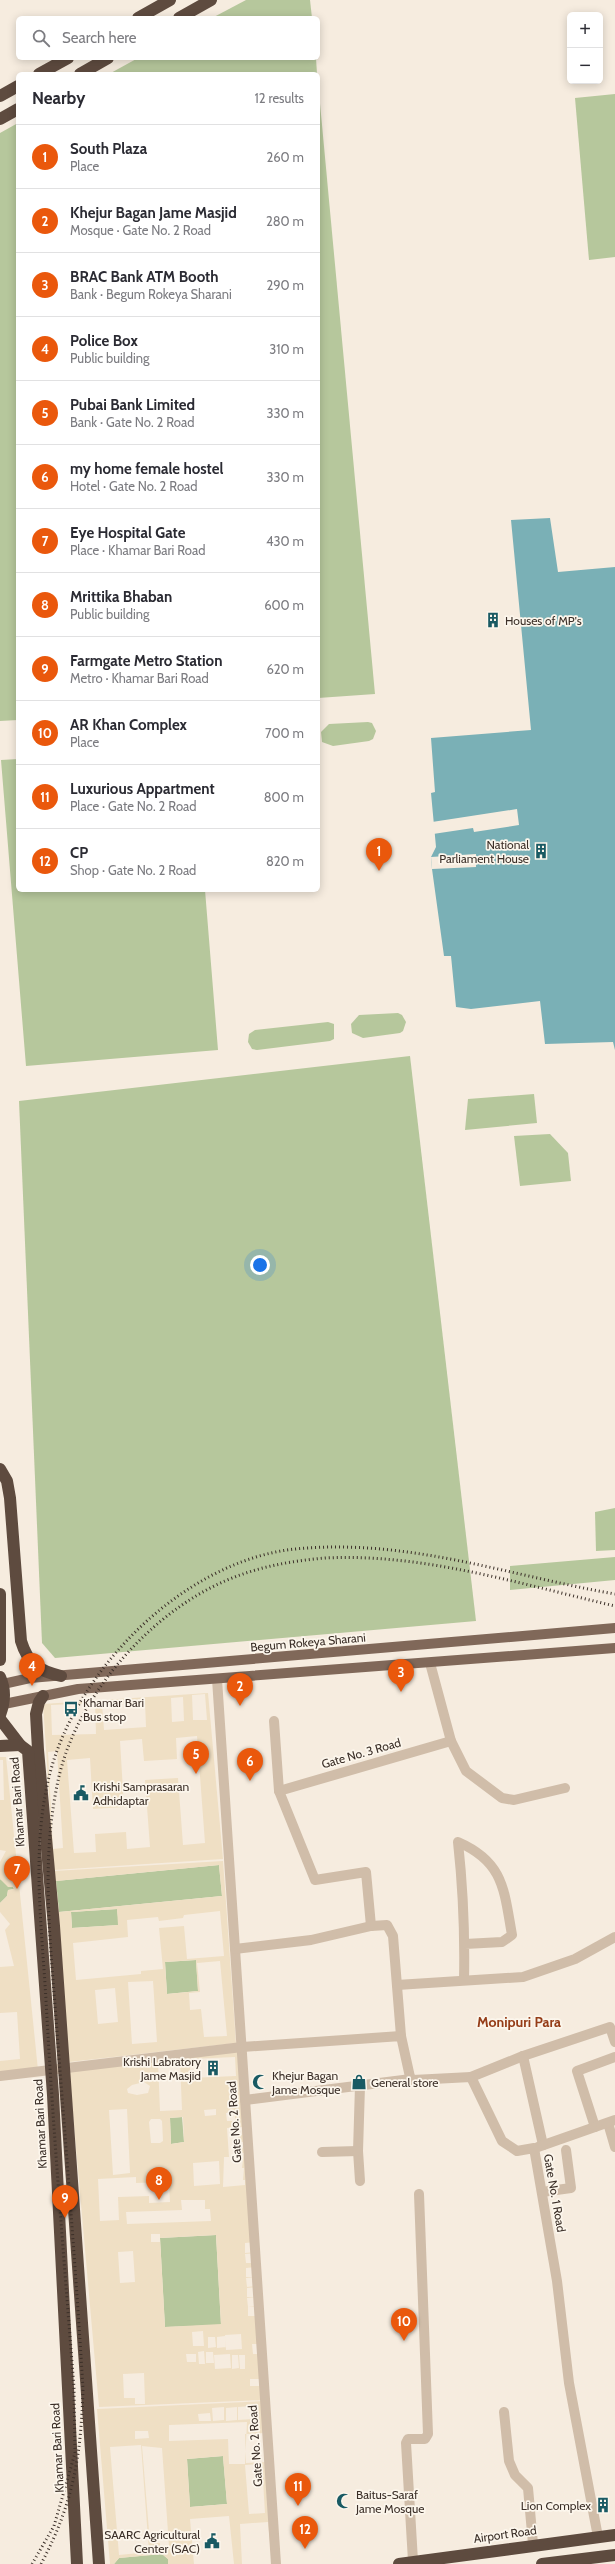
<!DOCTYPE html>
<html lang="en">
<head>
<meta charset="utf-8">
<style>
  :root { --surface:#fff; --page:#f2f2f3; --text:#2b2b33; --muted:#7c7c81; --line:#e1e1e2; --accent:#ea580c }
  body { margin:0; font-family:Cabin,sans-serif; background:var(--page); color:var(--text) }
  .controls { position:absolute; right:12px; top:12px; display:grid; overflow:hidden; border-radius:6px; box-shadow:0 2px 10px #0003 }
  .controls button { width:36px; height:36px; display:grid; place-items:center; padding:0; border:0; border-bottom:1px solid var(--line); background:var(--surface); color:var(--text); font:20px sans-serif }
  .you { position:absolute; left:260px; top:1265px; width:14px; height:14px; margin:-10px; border:3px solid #fff; border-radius:50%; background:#1a73e8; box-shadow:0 0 0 6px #1a73e833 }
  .badge { display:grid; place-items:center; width:26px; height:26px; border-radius:50%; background:var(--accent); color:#fff; font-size:13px; font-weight:700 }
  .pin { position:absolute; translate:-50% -33px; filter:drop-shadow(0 1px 2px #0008) }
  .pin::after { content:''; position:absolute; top:21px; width:14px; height:12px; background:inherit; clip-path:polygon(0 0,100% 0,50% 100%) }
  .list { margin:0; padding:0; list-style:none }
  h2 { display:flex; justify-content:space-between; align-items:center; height:52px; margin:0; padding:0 16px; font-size:17px }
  h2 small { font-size:13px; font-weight:400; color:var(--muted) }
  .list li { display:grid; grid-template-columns:26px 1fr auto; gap:12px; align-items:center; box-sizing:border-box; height:64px; padding:0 16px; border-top:1px solid var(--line) }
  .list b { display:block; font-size:15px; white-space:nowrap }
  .list p { margin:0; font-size:13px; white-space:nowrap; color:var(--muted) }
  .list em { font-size:13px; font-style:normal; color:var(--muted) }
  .icon { flex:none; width:22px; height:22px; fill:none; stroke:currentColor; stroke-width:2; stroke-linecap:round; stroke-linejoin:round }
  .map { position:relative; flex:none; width:615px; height:2564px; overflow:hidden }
  .search { position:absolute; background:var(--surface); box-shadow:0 2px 10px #0003; left:16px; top:16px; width:304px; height:44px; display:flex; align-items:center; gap:10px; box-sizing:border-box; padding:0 14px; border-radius:6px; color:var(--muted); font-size:15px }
  .panel { position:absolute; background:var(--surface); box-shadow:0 2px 10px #0003; left:16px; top:72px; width:304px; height:820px; border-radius:6px }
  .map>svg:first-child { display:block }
  .green { fill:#b6c79c }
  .plaza { fill:#efdfc4; fill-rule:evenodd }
  .water { fill:#7ab0b6 }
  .pier { fill:#f6ecdf }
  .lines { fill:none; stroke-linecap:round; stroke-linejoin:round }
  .street { stroke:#d0bda9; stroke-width:10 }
  .primary { stroke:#806859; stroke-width:10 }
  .highway { stroke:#5e4b3f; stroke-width:12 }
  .rail { stroke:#3c3029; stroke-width:3; stroke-dasharray:1 3; stroke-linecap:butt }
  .labels { text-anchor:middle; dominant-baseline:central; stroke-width:3.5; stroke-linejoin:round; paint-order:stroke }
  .poi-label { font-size:12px; fill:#3c3029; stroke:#fcf6ec; text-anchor:start }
  .street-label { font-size:12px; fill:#3c3029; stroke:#fcf6ec }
  .quarter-label { font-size:14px; font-weight:bold; fill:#953d18; stroke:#fcf6ec }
</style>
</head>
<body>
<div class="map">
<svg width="615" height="2564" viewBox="0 0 615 2564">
  <rect width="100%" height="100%" fill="#f6ecdf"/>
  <!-- green -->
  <g class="green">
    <polygon points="246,0 310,0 312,18 212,18"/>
    <polygon points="138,58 316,58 317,74 109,74"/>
    <polygon points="318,82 375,694 318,698"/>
    <polygon points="615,94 615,257 589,260 575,98"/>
    <polygon points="18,123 18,720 0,721 0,133"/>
    <polygon points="368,722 372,723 376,731 373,739 369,741 333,746 322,742 321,732 329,724"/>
    <polygon points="18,759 18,890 205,890 218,1050 26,1066 1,760"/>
    <polygon points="398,1013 402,1015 406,1022 403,1031 400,1033 363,1038 352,1033 351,1024 359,1015"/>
    <polygon points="328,1022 334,1024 334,1039 330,1041 257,1050 252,1049 248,1042 249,1034 255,1030"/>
    <polygon points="410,1056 476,1621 55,1658 42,1643 19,1101"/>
    <polygon points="534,1094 537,1123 465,1130 468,1099"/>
    <polygon points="550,1134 568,1153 571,1181 520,1186 514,1136"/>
    <polygon points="615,1508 615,1550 596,1551 595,1512"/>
    <polygon points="615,1557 615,1580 510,1590 510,1566"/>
    <polygon points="219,1865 222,1896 59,1912 56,1881"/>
    <polygon points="0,1879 13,1887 14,1889 8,1890 7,1896 0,1903"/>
    <polygon points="117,1909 119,1925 72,1928 71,1912"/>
    <polygon points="196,1960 198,1991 167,1994 165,1962"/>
    <polygon points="182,2117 184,2142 171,2144 170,2118"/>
    <polygon points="216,2235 221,2325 165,2327 160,2238"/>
    <polygon points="223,2456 227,2504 190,2507 187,2459"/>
    <polygon points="162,2554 168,2559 168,2564 114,2564 119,2558"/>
  </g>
  <!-- plaza -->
  <g class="plaza">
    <path d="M208 1693 223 1859 54 1870 43 1704ZM205 1694 207 1720H193L192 1695ZM183 1697 184 1721 172 1722 171 1698ZM145 1702 146 1727 104 1730 102 1704ZM95 1703 96 1734 52 1735 51 1705ZM197 1736 205 1843 183 1845 178 1778 145 1780 150 1847 127 1849 126 1832 95 1834 96 1852 74 1853 67 1760 90 1758 93 1809 124 1807 120 1741 142 1739 144 1761 177 1759 176 1738ZM57 1751 63 1848 53 1849 48 1752Z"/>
    <polygon points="0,1757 6,1757 38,2070 0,2073 0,2061 20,2059 17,2012 0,2013 0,1967 14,1966 5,1930 10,1924 0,1912 0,1903 7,1896 8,1890 14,1889 13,1887 8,1887 0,1879 0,1862 6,1851 0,1850 0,1800 4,1800 3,1760 0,1760"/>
    <path d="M223 1861 236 2043 69 2062 54 1871ZM219 1865 222 1896 59 1912 56 1881ZM117 1909 118 1925 72 1928 71 1912ZM220 1911 224 1956 187 1959 184 1926 159 1928 163 1969 141 1971V1974L76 1980 73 1943 128 1937 127 1920 158 1917 159 1921 183 1918 184 1915ZM196 1960 198 1991 167 1994 165 1962ZM220 1961 227 2036 204 2037 201 2009 190 2010 189 1993 200 1992 197 1963ZM153 1981 157 2042 132 2044 128 1982ZM115 1988 118 2022 98 2024 95 1990Z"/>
    <path d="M238 2050 246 2170 256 2239 264 2400 99 2407 69 2069ZM235 2057 236 2076 190 2078V2059ZM180 2061 182 2110 160 2111 158 2062ZM144 2082 150 2086 148 2093 137 2095 128 2093 127 2089 132 2085ZM127 2109 130 2173 113 2175 109 2110ZM216 2109V2115L205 2116 204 2110ZM226 2113H235V2121H227ZM183 2117 184 2142 171 2144 170 2118ZM151 2119H160L162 2121 163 2141 160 2143H151L149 2122ZM242 2127V2135L238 2136V2142H243V2148L239 2149V2153H244L242 2168H244L243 2180H245V2185L223 2187 224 2157H229L227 2128ZM219 2161 220 2184 194 2186 193 2163ZM136 2177V2183L169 2182 170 2202 149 2203V2196L118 2197 119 2220 100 2221 98 2179ZM181 2200H205V2209H210L211 2221 127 2224 126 2212 182 2210ZM151 2234H160V2242H151ZM216 2235 221 2324 165 2327 160 2238ZM255 2242 256 2252 245 2253V2243ZM133 2251 135 2282 120 2283 118 2252ZM256 2253V2263H246L245 2254ZM256 2267 257 2277H246V2268ZM257 2277V2286L247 2287 246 2278ZM257 2287V2297H247V2288ZM257 2297 258 2306 248 2307 247 2298ZM248 2307H257L258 2316H248ZM203 2331 204 2346H193L192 2332ZM241 2334 242 2349 226 2350 225 2335ZM225 2336 226 2347 217 2348V2337ZM208 2337H215L216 2347 208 2348ZM252 2344H259L260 2354H253ZM204 2351 205 2364H199L198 2352ZM206 2352H213L214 2363H206ZM186 2354H196V2362H187ZM230 2354 231 2368 215 2369 214 2355ZM232 2355H238L239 2368 232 2369ZM239 2355H245V2369H240ZM144 2373 145 2404H135V2398H124L123 2374ZM250 2379H259V2386H250Z"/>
    <path d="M264 2401 272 2564 268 2522 240 2524 242 2564H234L229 2516 190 2519 194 2564H168V2559L162 2554 119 2558 114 2564H110L97 2409ZM252 2406 253 2419 238 2420V2407ZM224 2407V2420L213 2421 212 2408ZM237 2407V2420L226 2421V2408ZM210 2413 211 2421H199L198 2414ZM247 2422 245 2464H229L228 2439 169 2441V2425ZM135 2431H148L149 2438 135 2439ZM265 2433 266 2462 246 2463 245 2434ZM141 2445 149 2552 119 2555 110 2447ZM142 2446 162 2448 169 2546 160 2547V2543H150ZM223 2456 227 2504 190 2507 187 2459ZM262 2464 265 2513 249 2514 245 2465Z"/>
  </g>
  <!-- water -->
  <polygon class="water" points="550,518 558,572 615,567 615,1050 613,1042 545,1044 540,1001 471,1009 456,1007 451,956 444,956 432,869 431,857 436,847 431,793 435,792 431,738 531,730 511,520"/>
  <!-- pier -->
  <g class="pier">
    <polygon points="517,809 519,825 474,832 473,828 433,834 432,822"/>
    <polygon points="476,854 476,867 432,869 431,857"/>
  </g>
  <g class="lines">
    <!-- street -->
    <g class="street">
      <polyline points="217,1679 276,2564"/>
      <polyline points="274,1721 279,1791 315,1880 366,1872 371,1926"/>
      <polyline points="451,1741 466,1771 502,1798 514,1800 565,1788"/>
      <polyline points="279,1791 451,1741 430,1663"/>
      <polyline points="235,1949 311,1940 371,1926 387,1925 393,1936 401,2036"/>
      <path d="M464 1980C465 1933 463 1888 458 1842 504 1862 504 1890 512 1935L502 1942 465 1944"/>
      <polyline points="397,1985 523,1977 575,1959 615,1937"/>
      <polyline points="523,2056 543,2145"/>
      <polyline points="0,2076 242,2047 401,2036 410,2077 413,2080 471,2077 502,2141 517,2151 534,2148 557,2281 569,2383 598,2537"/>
      <polyline points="471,2077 523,2056 610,2027 615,2042"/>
      <polyline points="360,2086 358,2151 360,2181"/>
      <polyline points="245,2100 411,2079"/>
      <polyline points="608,2123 615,2147"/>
      <polyline points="595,2127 577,2071 615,2057"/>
      <polyline points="538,2147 615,2120"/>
      <polyline points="322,2152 358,2151"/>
      <polyline points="542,2192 571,2188 566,2150"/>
      <polyline points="504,2412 509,2461 515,2475 528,2488 533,2544"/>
      <polyline points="413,2561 406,2443 408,2439 425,2439 428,2434 419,2194"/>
    </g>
    <!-- primary -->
    <g class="primary">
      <polyline points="3,1684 30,1678 615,1628"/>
      <polyline points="4,1704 78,1689 615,1648"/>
    </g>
    <!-- highway -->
    <g class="highway">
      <polyline points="138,18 170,0"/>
      <polyline points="179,18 211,0"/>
      <polyline points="39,74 68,58"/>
      <polyline points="80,74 108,58"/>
      <polyline points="0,96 18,86"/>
      <polyline points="0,119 18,109"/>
      <path d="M0 1469 7 1481 10 1498 21 1641C28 1664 39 1671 61 1676"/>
      <polyline points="0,1594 0,1660"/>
      <path d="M0 1677C6 1690 5 1702 0 1715"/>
      <polyline points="43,1696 39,1702 36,1714 38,1750 54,1926 99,2564"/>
      <polyline points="0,1719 20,1745 28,1751 53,2095 77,2564"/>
      <polyline points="0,1746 20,1745"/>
      <polyline points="399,2564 615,2535"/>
      <polyline points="542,2564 615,2555"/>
    </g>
    <!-- rail -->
    <g class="rail">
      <path d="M32 2564 54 2526 75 2453 74 2388C64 2259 53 2129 46 2000 42 1930 32 1855 47 1786 69 1676 181 1561 295 1549 408 1538 506 1575 615 1594"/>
      <path d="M41 2564C73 2504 81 2457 83 2389 76 2270 66 2150 57 2031 51 1948 40 1863 58 1781 75 1699 148 1614 225 1581 257 1567 290 1561 325 1558 423 1553 520 1584 615 1606"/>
    </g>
  </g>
  <!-- icons -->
  <defs>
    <g id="building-bare" transform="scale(1.2)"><path d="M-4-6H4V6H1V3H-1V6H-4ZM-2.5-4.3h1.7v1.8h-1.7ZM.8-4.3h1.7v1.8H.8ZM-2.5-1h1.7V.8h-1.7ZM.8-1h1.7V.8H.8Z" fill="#195a63" stroke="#fcf6ec" stroke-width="2.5" paint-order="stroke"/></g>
    <g id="bus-bare" transform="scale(1.2)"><path d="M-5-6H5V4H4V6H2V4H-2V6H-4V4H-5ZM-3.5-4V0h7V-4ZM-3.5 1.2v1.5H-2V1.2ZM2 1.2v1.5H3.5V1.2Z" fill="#195a63" stroke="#fcf6ec" stroke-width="2.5" paint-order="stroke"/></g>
    <g id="civic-bare" transform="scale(1.2)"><path d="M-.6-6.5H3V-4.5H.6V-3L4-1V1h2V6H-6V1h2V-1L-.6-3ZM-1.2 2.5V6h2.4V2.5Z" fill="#195a63" stroke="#fcf6ec" stroke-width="2.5" paint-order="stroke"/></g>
    <g id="mosque-bare" transform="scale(1.2)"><path d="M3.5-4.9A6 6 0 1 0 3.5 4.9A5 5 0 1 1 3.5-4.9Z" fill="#195a63" stroke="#fcf6ec" stroke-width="2.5" paint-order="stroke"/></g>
    <g id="shop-bare" transform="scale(1.2)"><path d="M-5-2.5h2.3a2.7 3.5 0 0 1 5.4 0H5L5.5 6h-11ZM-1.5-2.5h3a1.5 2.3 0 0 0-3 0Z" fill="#195a63" stroke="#fcf6ec" stroke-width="2.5" paint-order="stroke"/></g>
  </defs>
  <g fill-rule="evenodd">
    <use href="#building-bare" x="493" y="620"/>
    <use href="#building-bare" x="541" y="851"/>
    <use href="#bus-bare" x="71" y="1709"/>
    <use href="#civic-bare" x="81" y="1793"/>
    <use href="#building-bare" x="213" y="2068"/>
    <use href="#mosque-bare" x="260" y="2082"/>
    <use href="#shop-bare" x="359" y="2082"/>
    <use href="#mosque-bare" x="344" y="2501"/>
    <use href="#building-bare" x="603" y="2505"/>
    <use href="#civic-bare" x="212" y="2541"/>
  </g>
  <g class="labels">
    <!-- poi labels -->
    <g class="poi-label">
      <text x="505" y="620">Houses of MP's</text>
      <text x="529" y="844" text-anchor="end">National<tspan x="529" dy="14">Parliament House</tspan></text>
      <text x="83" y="1702">Khamar Bari<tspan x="83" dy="14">Bus stop</tspan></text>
      <text x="93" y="1786">Krishi Samprasaran<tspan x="93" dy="14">Adhidaptar</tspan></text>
      <text x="201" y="2061" text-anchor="end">Krishi Labratory<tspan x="201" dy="14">Jame Masjid</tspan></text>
      <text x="272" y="2075">Khejur Bagan<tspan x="272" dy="14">Jame Mosque</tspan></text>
      <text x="371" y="2082">General store</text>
      <text x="356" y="2494">Baitus-Saraf<tspan x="356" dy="14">Jame Mosque</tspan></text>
      <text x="591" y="2505" text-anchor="end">Lion Complex</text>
      <text x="200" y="2534" text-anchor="end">SAARC Agricultural<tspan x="200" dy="14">Center (SAC)</tspan></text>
    </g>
    <!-- street labels -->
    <g class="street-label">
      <text transform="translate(308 1642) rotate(-5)">Begum Rokeya Sharani</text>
      <text transform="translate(361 1753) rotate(-16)">Gate No. 3 Road</text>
      <text transform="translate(17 1802) rotate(-94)">Khamar Bari Road</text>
      <text transform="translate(234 2122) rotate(-94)">Gate No. 2 Road</text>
      <text transform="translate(40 2124) rotate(-93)">Khamar Bari Road</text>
      <text transform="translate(555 2193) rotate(80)">Gate No. 1 Road</text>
      <text transform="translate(255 2446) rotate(-94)">Gate No. 2 Road</text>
      <text transform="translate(57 2448) rotate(-93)">Khamar Bari Road</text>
      <text transform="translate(505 2534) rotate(-8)">Airport Road</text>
    </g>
    <!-- quarter labels -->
    <g class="quarter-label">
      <text x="519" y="2022">Monipuri Para</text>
    </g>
  </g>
</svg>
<div class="controls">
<button>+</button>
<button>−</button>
</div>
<div class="you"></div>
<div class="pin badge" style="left:379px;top:871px">1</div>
<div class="pin badge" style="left:240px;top:1706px">2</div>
<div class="pin badge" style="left:401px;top:1692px">3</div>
<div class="pin badge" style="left:32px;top:1686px">4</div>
<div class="pin badge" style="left:196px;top:1774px">5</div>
<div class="pin badge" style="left:250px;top:1781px">6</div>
<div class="pin badge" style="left:17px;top:1889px">7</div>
<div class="pin badge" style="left:159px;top:2200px">8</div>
<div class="pin badge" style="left:65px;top:2218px">9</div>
<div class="pin badge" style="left:404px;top:2341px">10</div>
<div class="pin badge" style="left:298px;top:2506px">11</div>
<div class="pin badge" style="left:305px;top:2549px">12</div>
<div class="search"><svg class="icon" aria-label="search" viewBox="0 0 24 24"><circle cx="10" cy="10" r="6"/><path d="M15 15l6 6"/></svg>Search here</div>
<section class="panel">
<h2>Nearby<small>12 results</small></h2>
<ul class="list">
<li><span class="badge">1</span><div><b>South Plaza</b><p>Place</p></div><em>260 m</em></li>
<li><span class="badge">2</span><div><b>Khejur Bagan Jame Masjid</b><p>Mosque · Gate No. 2 Road</p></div><em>280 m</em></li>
<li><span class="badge">3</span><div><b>BRAC Bank ATM Booth</b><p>Bank · Begum Rokeya Sharani</p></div><em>290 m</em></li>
<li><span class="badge">4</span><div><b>Police Box</b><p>Public building</p></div><em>310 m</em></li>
<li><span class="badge">5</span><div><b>Pubai Bank Limited</b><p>Bank · Gate No. 2 Road</p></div><em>330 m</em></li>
<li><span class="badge">6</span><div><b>my home female hostel</b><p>Hotel · Gate No. 2 Road</p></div><em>330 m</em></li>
<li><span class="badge">7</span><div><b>Eye Hospital Gate</b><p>Place · Khamar Bari Road</p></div><em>430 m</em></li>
<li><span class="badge">8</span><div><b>Mrittika Bhaban</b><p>Public building</p></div><em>600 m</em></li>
<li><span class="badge">9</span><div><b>Farmgate Metro Station</b><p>Metro · Khamar Bari Road</p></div><em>620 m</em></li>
<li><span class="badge">10</span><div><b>AR Khan Complex</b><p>Place</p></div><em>700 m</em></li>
<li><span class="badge">11</span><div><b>Luxurious Appartment</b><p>Place · Gate No. 2 Road</p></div><em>800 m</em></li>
<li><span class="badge">12</span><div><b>CP</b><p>Shop · Gate No. 2 Road</p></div><em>820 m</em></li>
</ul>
</section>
</div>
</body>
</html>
